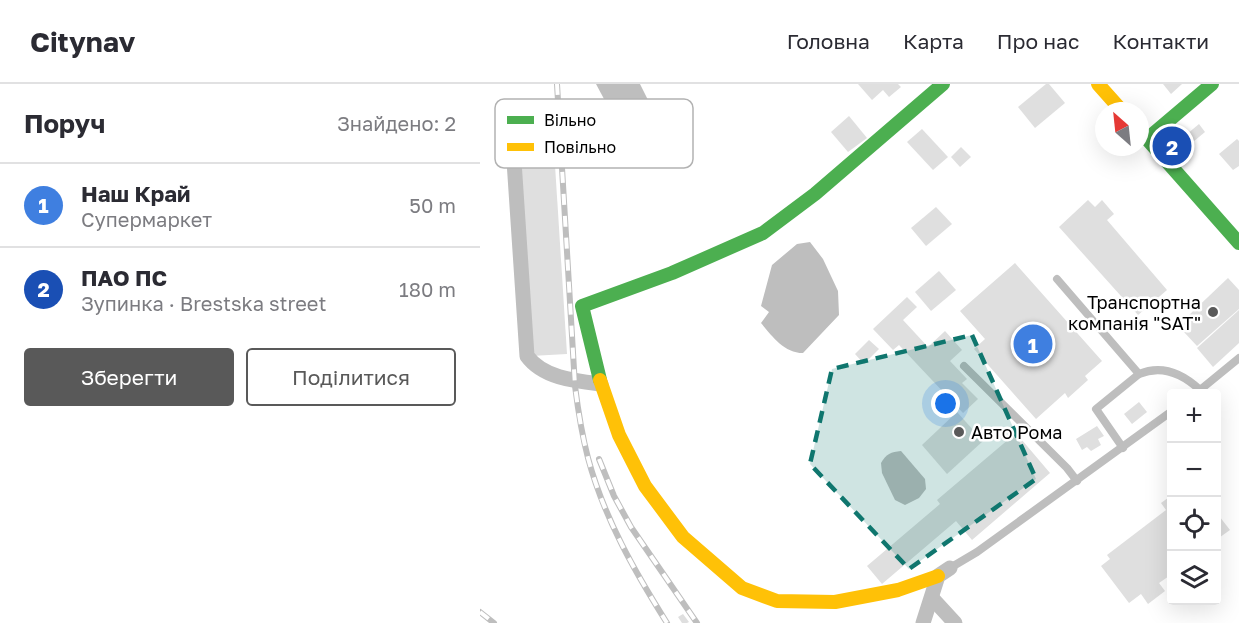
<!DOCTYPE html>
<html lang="uk">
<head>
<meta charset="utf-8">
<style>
  :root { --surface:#fff; --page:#f2f2f3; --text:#2b2b33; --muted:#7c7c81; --line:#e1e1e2; --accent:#595959 }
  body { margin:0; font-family:"Golos Text",sans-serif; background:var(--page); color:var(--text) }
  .controls { position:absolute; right:18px; bottom:18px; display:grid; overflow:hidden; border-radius:6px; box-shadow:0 6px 24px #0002 }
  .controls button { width:54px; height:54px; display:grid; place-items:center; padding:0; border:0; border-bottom:2px solid var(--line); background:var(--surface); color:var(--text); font:30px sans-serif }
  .compass { position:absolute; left:615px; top:18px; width:54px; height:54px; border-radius:50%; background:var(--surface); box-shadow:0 6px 24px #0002; rotate:333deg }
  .you { position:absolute; left:466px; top:320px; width:21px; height:21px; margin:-15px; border:4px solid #fff; border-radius:50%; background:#1a73e8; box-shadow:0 0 0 9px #1a73e833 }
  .badge { display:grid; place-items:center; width:39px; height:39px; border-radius:50%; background:var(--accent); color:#fff; font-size:20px; font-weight:700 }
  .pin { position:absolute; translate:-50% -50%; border:3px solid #fff; box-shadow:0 2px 6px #0006 }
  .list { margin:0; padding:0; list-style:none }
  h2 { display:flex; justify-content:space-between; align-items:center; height:78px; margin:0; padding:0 24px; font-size:26px }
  h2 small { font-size:20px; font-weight:400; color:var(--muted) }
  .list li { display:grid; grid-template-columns:39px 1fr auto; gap:18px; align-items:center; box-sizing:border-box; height:84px; padding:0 24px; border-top:2px solid var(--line) }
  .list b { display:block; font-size:22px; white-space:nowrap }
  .list p { margin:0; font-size:20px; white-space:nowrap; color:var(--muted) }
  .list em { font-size:20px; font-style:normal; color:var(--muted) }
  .actions { display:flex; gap:12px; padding:18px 24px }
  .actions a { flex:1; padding:14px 0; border:2px solid var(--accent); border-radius:6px; text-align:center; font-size:21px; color:var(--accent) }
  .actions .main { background:var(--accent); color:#fff }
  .icon { flex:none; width:33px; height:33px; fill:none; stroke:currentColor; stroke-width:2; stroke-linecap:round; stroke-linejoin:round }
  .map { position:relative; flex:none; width:759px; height:539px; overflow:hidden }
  header { display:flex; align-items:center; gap:36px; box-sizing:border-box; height:84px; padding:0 30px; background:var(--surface); border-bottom:2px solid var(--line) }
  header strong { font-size:28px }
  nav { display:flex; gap:33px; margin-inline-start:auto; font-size:21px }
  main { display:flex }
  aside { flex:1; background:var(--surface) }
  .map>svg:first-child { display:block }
  .water { fill:#bebebe }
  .building { fill:#dfdfdf }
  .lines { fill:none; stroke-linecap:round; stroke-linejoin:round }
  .lane { stroke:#bebebe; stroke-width:8 }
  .street { stroke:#bebebe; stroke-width:15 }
  .fast { stroke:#4caf50; stroke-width:14 }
  .slow { stroke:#ffc107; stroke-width:14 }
  .rail-casing { stroke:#bebebe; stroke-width:6 }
  .rail { stroke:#fff; stroke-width:4; stroke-dasharray:11; stroke-linecap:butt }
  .marked { fill:#0f766e; fill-opacity:0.2; stroke:#0f766e; stroke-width:4.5; stroke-dasharray:12 8; stroke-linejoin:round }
  .poi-dot { fill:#595959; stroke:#fff; stroke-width:2 }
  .labels { text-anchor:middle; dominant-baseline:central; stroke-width:5; stroke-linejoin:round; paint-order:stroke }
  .poi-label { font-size:18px; fill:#000; stroke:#fff; text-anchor:end }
  .key { fill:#fff; stroke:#b2b2b2; stroke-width:1.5 }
  .key-label { font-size:16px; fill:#000 }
</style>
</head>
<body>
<header>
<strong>Citynav</strong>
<nav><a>Головна</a><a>Карта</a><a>Про нас</a><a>Контакти</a></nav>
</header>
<main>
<aside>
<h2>Поруч<small>Знайдено: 2</small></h2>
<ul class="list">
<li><span class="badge" style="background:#3f7fe0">1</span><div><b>Наш Край</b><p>Супермаркет</p></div><em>50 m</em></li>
<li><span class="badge" style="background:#1a4fb4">2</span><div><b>ПАО ПС</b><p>Зупинка · Brestska street</p></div><em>180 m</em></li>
</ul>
<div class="actions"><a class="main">Зберегти</a><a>Поділитися</a></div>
</aside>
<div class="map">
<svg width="759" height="539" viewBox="0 0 759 539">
  <rect width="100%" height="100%" fill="#fff"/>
  <!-- water -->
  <g class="water">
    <path d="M116 0H160L171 22 172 31C163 43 153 46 139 43Z"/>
    <path d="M330 158 343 175 358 207 359 231 323 269C304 269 292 252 281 239L289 228 281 222 292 181 317 160Z"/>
    <path d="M421 367 445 395 446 405 439 414 425 421 415 416 402 389 401 379C406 370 411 368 421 367Z"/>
  </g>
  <!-- building -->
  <g class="building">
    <polygon points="378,0 418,0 421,3 409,13 403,6 392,16"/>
    <polygon points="566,0 569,0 585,19 555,44 538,23"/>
    <polygon points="683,0 702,0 691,10"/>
    <polygon points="369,32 387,54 368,68 351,48"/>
    <polygon points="719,40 725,48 713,58 707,50"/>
    <polygon points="442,45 468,73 453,86 427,58"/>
    <polygon points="757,55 759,57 759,82 753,86 739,70"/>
    <polygon points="481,63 491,73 480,83 471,73"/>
    <polygon points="75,81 87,270 51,272 39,84"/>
    <polygon points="608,116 615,123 622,116 634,130 627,136 687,206 658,231 579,143"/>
    <polygon points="456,123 472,140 446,162 431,144"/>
    <polygon points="535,179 622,277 605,292 608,296 588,314 585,309 556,335 494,265 505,255 480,227"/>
    <polygon points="459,187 476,206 451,227 435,208"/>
    <polygon points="748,194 759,206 759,225 717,262 703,247 708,243 704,240 708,232"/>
    <polygon points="427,213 437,223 423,236 448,263 465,247 482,266 470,277 487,295 482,299 498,315 483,329 419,261 413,266 393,245"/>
    <polygon points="759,226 759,259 733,283 717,264"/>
    <polygon points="389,256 399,265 384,280 375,270"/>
    <polygon points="659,318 667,328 652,340 644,330"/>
    <polygon points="477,328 503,357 467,390 442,361"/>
    <polygon points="617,342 624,352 618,355 621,361 611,367 607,363 602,366 596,355"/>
    <polygon points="536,349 570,389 492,456 476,437 402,500 387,482 460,420 457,416"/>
    <polygon points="692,411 692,490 679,499 685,507 668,520 661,510 649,519 621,482 630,475 627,471 686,426 681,419"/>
    <polygon points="736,428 750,446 736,456"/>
    <polygon points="203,530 209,538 207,539 202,539 198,533"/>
  </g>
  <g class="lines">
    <!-- lane -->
    <g class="lane">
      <path d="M577 195 659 290C683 280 703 290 720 306L759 274"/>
      <polyline points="484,282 587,384 597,397"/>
      <polyline points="643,364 616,325 659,290"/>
      <polyline points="470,484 497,468 692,327"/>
    </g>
    <!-- street -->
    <g class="street">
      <path d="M34 77 47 272C63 294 95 297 121 300"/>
      <polyline points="452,514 475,539"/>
      <polyline points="443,539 458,492 470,484"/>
    </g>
    <!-- fast -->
    <g class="fast">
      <polyline points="660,47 759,159"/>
      <polyline points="667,55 732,0"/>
      <polyline points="120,296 102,222 192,189 283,149 335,110 463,0"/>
    </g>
    <!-- slow -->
    <g class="slow">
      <polyline points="618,0 642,27"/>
      <polyline points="120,296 139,351 165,402 203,453 262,504 297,517 355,518 418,506 458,492"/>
    </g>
    <!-- rail casing -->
    <g class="rail-casing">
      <g id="rail">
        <path d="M77 0 95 302C98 326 102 351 108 374 124 434 155 488 187 539"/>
        <polyline points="119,375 134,412 151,443 217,539"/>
        <polyline points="0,528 14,539"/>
      </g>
    </g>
    <!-- rail -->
    <use href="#rail" class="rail"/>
  </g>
  <!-- marked area -->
  <path class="marked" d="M492 251 556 395 429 485 330 380 352 285Z"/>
  <!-- markers -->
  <g class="poi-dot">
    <circle cx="733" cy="228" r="6"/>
    <circle cx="479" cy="348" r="6"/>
  </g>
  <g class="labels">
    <!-- poi labels -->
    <g class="poi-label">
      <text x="721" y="218">Транспортна<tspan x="721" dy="21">компанія "SAT"</tspan></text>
      <text x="491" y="348" text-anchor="start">Авто Рома</text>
    </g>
  </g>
  <!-- legend -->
  <rect x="15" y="15" width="198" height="69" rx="9" class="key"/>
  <rect x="27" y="32" width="27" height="8" fill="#4caf50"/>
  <rect x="27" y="59" width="27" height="8" fill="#ffc107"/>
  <g class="key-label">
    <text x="64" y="42">Вільно</text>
    <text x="64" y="69">Повільно</text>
  </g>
</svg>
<div class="controls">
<button>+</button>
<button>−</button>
<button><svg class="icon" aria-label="locate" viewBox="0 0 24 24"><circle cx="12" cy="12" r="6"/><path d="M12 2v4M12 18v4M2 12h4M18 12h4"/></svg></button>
<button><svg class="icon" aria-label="layers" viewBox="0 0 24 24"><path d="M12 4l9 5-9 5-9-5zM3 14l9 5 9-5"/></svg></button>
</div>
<svg class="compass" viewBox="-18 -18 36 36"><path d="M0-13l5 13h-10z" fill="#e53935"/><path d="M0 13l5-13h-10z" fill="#7c7c81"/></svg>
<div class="you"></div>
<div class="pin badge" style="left:553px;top:260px;background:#3f7fe0">1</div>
<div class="pin badge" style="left:692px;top:62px;background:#1a4fb4">2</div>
</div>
</main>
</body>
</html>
